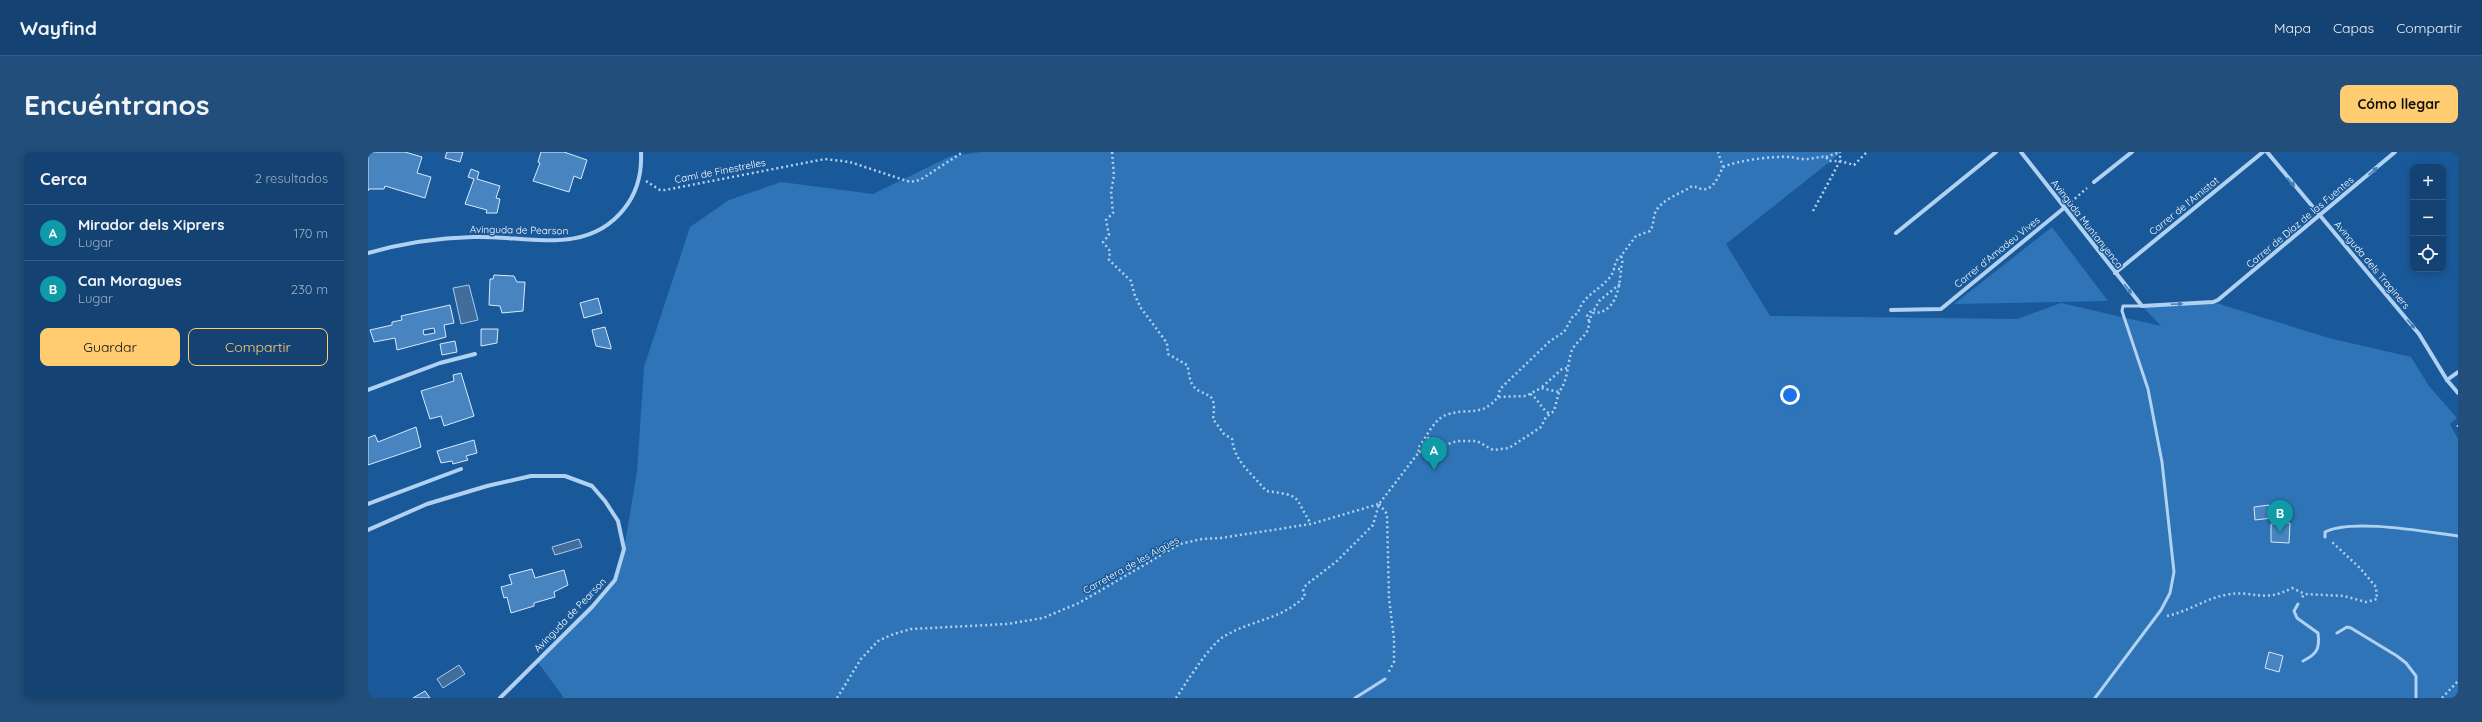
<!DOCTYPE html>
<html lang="es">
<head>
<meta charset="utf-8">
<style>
  :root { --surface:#144373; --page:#214e7b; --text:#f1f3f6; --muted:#9db0c4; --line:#335c85; --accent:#ffcd6f }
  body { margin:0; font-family:Quicksand,sans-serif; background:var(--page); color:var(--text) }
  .controls { position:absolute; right:12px; top:12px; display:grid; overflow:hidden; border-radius:8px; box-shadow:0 2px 10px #0003 }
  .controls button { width:36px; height:36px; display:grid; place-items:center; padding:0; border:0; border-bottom:1px solid var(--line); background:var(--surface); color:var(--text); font:20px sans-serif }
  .you { position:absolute; left:1422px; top:243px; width:14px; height:14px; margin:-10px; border:3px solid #fff; border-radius:50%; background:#1a73e8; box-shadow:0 0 0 6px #1a73e833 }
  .badge { display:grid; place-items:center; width:26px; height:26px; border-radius:50%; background:var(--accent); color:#fff; font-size:13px; font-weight:700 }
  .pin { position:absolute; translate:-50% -33px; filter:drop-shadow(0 1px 2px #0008) }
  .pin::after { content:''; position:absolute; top:21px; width:14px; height:12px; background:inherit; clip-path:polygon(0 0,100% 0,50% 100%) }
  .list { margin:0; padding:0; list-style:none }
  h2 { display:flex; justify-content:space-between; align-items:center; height:52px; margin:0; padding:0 16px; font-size:17px }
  h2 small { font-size:13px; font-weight:400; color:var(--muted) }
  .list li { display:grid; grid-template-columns:26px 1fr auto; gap:12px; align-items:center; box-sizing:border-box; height:56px; padding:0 16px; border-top:1px solid var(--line) }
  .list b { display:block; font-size:15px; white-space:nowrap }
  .list p { margin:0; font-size:13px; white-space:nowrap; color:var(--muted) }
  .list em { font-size:13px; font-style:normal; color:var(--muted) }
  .actions { display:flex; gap:8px; padding:12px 16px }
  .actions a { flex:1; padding:9px 0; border:1px solid var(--accent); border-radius:8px; text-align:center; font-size:14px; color:var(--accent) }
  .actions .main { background:var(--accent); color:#111 }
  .icon { flex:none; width:22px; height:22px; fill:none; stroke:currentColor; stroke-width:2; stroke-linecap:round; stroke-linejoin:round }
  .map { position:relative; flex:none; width:2090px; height:546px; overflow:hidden; border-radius:8px }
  header { display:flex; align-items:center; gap:24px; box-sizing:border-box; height:56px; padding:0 20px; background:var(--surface); border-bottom:1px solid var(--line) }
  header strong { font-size:19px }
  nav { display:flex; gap:22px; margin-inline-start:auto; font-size:14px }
  .intro { display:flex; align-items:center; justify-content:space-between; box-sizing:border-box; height:96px; padding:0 24px }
  h1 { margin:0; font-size:28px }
  .button { padding:10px 18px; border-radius:8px; background:var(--accent); color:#111; font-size:14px; font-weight:700 }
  main { display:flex; gap:24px; padding:0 24px }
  aside { flex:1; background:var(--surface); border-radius:8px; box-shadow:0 2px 10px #0003 }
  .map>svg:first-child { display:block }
  .green { fill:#2e74b6 }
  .water { fill:#426d9a; stroke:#a3ccf2 }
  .building { fill:#4885c0; stroke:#d7e9fb; fill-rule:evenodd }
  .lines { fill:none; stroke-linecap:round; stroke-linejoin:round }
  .path { stroke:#b0d1f1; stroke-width:2.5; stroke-dasharray:2 3; stroke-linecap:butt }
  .service { stroke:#b0d1f1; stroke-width:3 }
  .minor { stroke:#b0d1f1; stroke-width:4 }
  .oneway { fill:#477db3 }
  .labels { text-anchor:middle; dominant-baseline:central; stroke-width:3; stroke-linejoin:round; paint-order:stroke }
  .street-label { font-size:10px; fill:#fff; stroke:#1a5999 }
</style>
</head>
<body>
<header>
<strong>Wayfind</strong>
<nav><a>Mapa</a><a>Capas</a><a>Compartir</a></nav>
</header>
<div class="intro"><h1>Encuéntranos</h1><a class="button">Cómo llegar</a></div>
<main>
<aside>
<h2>Cerca<small>2 resultados</small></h2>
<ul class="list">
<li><span class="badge" style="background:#0f9aa8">A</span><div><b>Mirador dels Xiprers</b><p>Lugar</p></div><em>170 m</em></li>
<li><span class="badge" style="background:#0f9aa8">B</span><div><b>Can Moragues</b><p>Lugar</p></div><em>230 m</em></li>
</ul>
<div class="actions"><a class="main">Guardar</a><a>Compartir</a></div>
</aside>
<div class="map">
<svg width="2090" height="546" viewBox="0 0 2090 546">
  <rect width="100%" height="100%" fill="#1a5999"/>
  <!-- green -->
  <g class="green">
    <polygon points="613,0 1474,0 1358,92 1402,164 1649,167 1693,151 1793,174 1774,154 1845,150 1961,186 2043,205 2061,234 2089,266 2082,272 2090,287 2090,546 196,546 169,509 247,428 256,397 269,320 276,215 322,75 361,48 413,30 505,42 583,4"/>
    <polygon points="1684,75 1740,149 1586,152"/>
  </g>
  <!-- water -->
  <g class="water">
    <polygon points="101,133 110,168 93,172 85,136"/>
    <polygon points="211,387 214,395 187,403 184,395"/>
    <polygon points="91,513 97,522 75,536 69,527"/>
  </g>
  <!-- building -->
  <g class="building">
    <polygon points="0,0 37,0 54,5 49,21 63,25 57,46 17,34 16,37 1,37 0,39"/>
    <polygon points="79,0 95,0 92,10 77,6"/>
    <polygon points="173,0 196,0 219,8 213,27 206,24 201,40 165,29 172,11 170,10"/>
    <polygon points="103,17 111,20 109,27 132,34 128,46 132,47 129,61 118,61 119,58 97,52 106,27 100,25"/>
    <polygon points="126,123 146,124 149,130 157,130 155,159 134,161 132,154 121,153 122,127 125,127"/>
    <polygon points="230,146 234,161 216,166 212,151"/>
    <path d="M82 153 86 171 76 173 78 185 29 198 27 186 6 190 2 178 24 173V170L34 168 33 164ZM66 176 67 181 56 183 55 178Z"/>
    <polygon points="237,175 243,195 243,197 228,194 224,178"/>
    <polygon points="113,177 130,177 129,191 113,194"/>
    <polygon points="87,189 89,200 74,203 72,192"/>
    <polygon points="93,221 106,264 76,274 73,264 62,267 53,239 86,229 85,223"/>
    <polygon points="48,275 53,295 0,313 0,286 7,283 10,290"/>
    <polygon points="106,288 109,301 98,304 100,308 85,312 84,309 73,311 69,299"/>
    <polygon points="1901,353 1904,366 1887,368 1886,355"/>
    <polygon points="1922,371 1921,391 1903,390 1903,372"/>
    <polygon points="164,417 167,426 196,418 200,433 186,440 187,445 166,451 166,454 143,461 139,445 136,446 133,435 144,432 141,423"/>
    <polygon points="1901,500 1915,504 1911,520 1897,516"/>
    <polygon points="57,539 62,546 45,546"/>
  </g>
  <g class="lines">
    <!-- path -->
    <g class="path">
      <path d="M744 0 746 24 743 39 745 61 738 68 741 83 735 90 742 99 741 108 763 129 767 144 773 156 799 191 800 202 819 213C821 218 821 227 824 232 834 248 850 234 845 267L856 282 864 287C867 311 884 321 898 339 935 344 925 343 943 372"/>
      <polyline points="1458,5 1472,0"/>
      <path d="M1355 15C1371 8 1405 4 1422 5 1426 5 1430 7 1434 7 1443 8 1449 4 1458 5L1461 9H1472L1486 13 1499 0"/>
      <polyline points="278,29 292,38 297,38 457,7 482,10 542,30 552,28 595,0"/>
      <polyline points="1703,50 1719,36"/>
      <polyline points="1445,59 1472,9 1472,0"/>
      <polyline points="1245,117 1253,117"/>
      <polyline points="1226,158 1232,148 1252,132"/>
      <polyline points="1221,169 1219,164 1222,160 1227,159"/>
      <polyline points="1174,235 1194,217 1200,216"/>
      <path d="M1162 242C1171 247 1172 256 1182 262"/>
      <path d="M1130 245 1132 237 1182 189 1196 180 1205 164 1210 161C1215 143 1231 139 1242 125 1248 118 1245 109 1253 104"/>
      <polyline points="2090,273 2090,276"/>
      <polyline points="1061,294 1074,294 1089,289 1109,289 1125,298 1141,296 1173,275 1178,265 1186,259 1191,240"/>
      <polyline points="1051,300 1057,299 1061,294 1060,285"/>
      <polyline points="1011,352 1019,362 1021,446 1026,487 1026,510 1020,521"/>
      <polyline points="1934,445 1937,442 1976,444 1998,450 2009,447 2008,435 1992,416 1964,390"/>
      <path d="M1799 464C1819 460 1837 447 1857 443 1886 437 1894 452 1924 436L1937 442"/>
      <polyline points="469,546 493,507 510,489 526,482 543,477 639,472 675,466 711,451 812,392 834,387 853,386 943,372 1011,352"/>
      <path d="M808 546C818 531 841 494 855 485 882 468 914 468 937 444L935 439 938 433 969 409 1005 373 1011 352 1051 300 1050 296C1058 286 1066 267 1078 263 1100 255 1113 266 1130 245L1158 244 1173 236 1191 240C1200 228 1199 215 1203 201 1205 193 1213 188 1218 181 1222 176 1220 167 1225 161 1248 161 1251 137 1253 119 1253 112 1256 111 1253 104L1268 84 1282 79C1286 73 1285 67 1287 61 1293 47 1313 42 1324 34 1328 35 1330 36 1333 37 1345 40 1351 23 1355 15L1350 0"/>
      <polyline points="2074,546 2090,529"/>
    </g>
    <!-- service -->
    <g class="service">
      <path d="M1957 385V380C1984 366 2058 380 2090 384"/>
      <path d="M1930 452 1926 459 1929 466 1950 481C1952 497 1949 502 1935 509"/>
      <polyline points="1969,481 1979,475 1983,476 2029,504 2038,511 2048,524 2048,546"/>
      <polyline points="987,546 1017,527"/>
      <polyline points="1727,546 1793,458 1802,441 1806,420 1794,310 1780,237 1754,159 1755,154 1774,154"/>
    </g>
    <!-- minor -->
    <g class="minor">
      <polyline points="1653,0 1774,154 1845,150 1850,148 2027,0"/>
      <polyline points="1899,0 2051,182 2079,228 2090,241"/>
      <polyline points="1726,30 1764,0"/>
      <polyline points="1528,81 1628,0"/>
      <path d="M0 101C35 91 69 86 105 85 158 83 218 105 256 57 269 41 274 20 273 0"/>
      <polyline points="1747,121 1895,0"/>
      <polyline points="1523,158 1573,157 1696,56"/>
      <polyline points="2079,228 2090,220"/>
      <polyline points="0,238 72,211 107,202"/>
      <polyline points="0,352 93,317"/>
      <polyline points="0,378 59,352 119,334 163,324 197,324 224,334 237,349 250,369 256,397 247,428 224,455 132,546"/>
    </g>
  </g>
  <!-- one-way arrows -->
  <defs><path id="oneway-solid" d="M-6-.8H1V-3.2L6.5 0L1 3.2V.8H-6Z"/></defs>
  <g class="oneway">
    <use href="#oneway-solid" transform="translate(2005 19) rotate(-40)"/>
    <use href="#oneway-solid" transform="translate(1923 30) rotate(50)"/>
    <use href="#oneway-solid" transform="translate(1760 137) rotate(52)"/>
    <use href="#oneway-solid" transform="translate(1809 152) rotate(-3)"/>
    <use href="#oneway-solid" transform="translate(2043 172) rotate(50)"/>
  </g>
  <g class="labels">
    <!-- street labels -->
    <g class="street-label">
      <text transform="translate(352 19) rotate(-11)">Camí de Finestrelles</text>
      <text transform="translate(1816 54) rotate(-39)">Carrer de l'Amistat</text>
      <text transform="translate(1932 70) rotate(-40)">Carrer de Díaz de las Fuentes</text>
      <text transform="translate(1719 72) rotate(52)">Avinguda Muntanyenca</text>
      <text transform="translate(151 78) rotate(1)">Avinguda de Pearson</text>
      <text transform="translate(1629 100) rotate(-39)">Carrer d'Amadeu Vives</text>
      <text transform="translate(2004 113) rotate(50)">Avinguda dels Traginers</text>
      <text transform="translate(763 413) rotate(-29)">Carretera de les Aigües</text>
      <text transform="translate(202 463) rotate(-46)">Avinguda de Pearson</text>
    </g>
  </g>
</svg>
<div class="controls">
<button>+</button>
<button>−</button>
<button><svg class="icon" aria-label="locate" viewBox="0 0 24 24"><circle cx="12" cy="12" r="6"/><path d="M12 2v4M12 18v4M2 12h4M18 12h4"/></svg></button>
</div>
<div class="you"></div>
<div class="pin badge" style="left:1066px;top:318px;background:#0f9aa8">A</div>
<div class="pin badge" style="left:1912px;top:381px;background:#0f9aa8">B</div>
</div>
</main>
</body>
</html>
